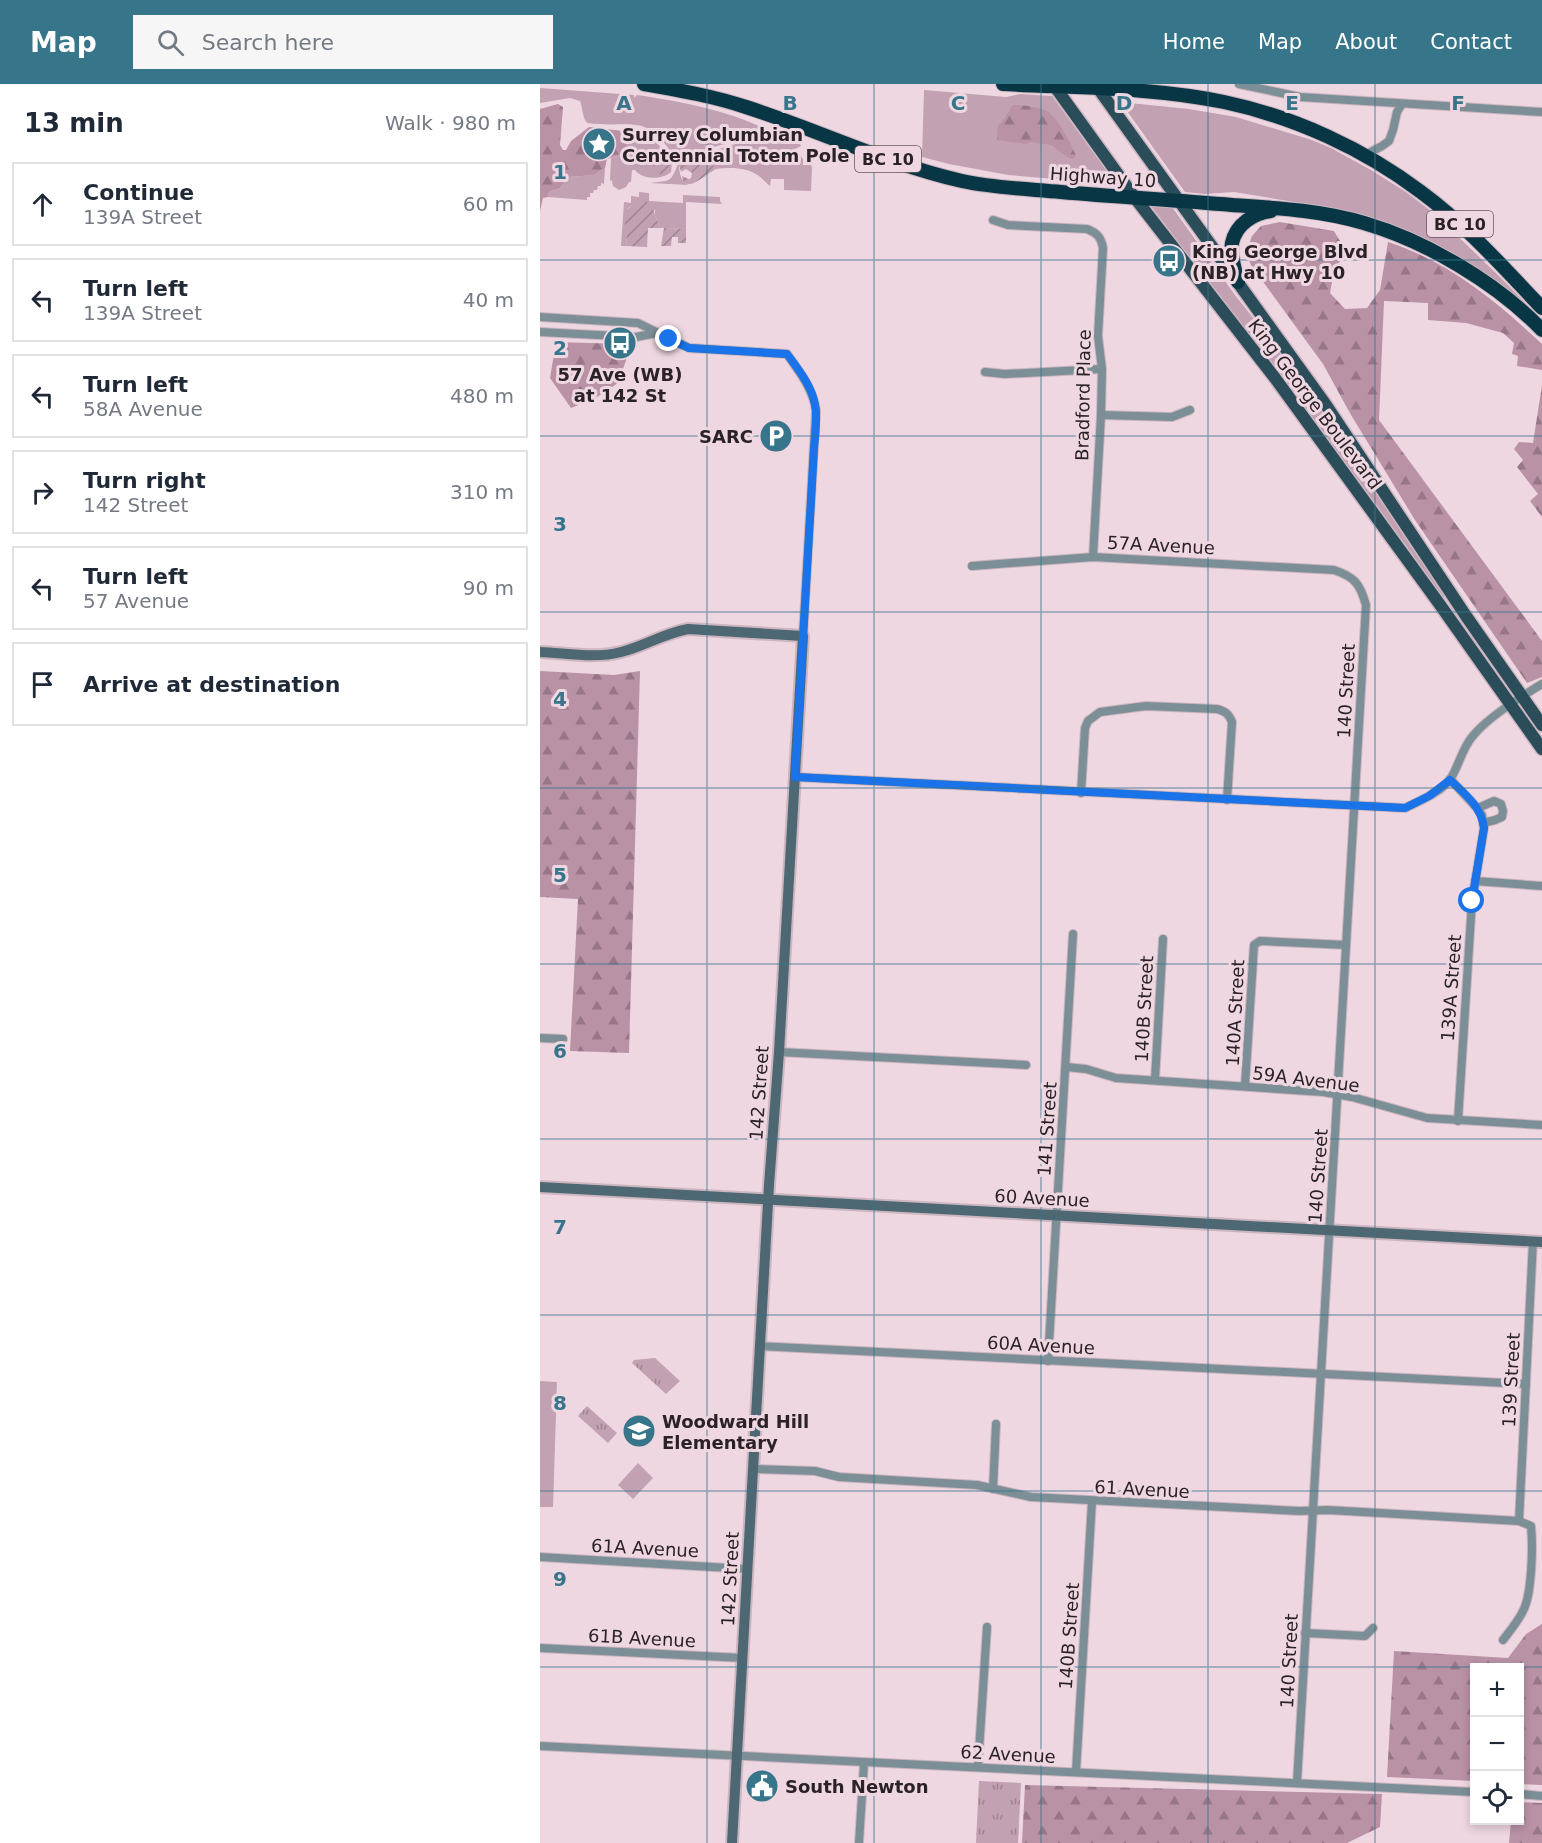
<!DOCTYPE html>
<html lang="en">
<head>
<meta charset="utf-8">
<style>
  :root { --surface:#fff; --page:#f6f6f7; --text:#1f2937; --muted:#747a83; --line:#e0e1e3; --accent:#36758a }
  body { margin:0; font-family:"DejaVu Sans",sans-serif; background:var(--page); color:var(--text) }
  .controls { position:absolute; right:18px; bottom:18px; display:grid; overflow:hidden; border-radius:0px; box-shadow:0 3px 9px #0003 }
  .controls button { width:54px; height:54px; display:grid; place-items:center; padding:0; border:0; border-bottom:2px solid var(--line); background:var(--surface); color:var(--text); font:30px sans-serif }
  .stop { position:absolute; width:18px; height:18px; margin:-14px; border:4px solid #1a73e8; border-radius:50%; background:#fff }
  .stop.end { background:#1a73e8; border-color:#fff; box-shadow:0 2px 6px #0008 }
  .list { margin:0; padding:0; list-style:none }
  h2 { display:flex; justify-content:space-between; align-items:center; height:78px; margin:0; padding:0 24px; font-size:26px }
  h2 small { font-size:20px; font-weight:400; color:var(--muted) }
  .list li { display:grid; grid-template-columns:39px 1fr auto; gap:18px; align-items:center; box-sizing:border-box; height:84px; margin:0 12px 12px; padding:0 12px; border:2px solid var(--line); border-radius:0px }
  .list b { display:block; font-size:22px; white-space:nowrap }
  .list p { margin:0; font-size:20px; white-space:nowrap; color:var(--muted) }
  .list em { font-size:20px; font-style:normal; color:var(--muted) }
  .icon { flex:none; width:33px; height:33px; fill:none; stroke:currentColor; stroke-width:2; stroke-linecap:round; stroke-linejoin:round }
  .map { position:relative; flex:none; width:1002px; height:1759px; overflow:hidden }
  header { display:flex; align-items:center; gap:36px; box-sizing:border-box; height:84px; padding:0 30px; background:var(--accent); color:#fff }
  header strong { font-size:28px }
  nav { display:flex; gap:33px; margin-inline-start:auto; font-size:21px }
  .search { width:420px; height:54px; background:var(--page); display:flex; align-items:center; gap:15px; box-sizing:border-box; padding:0 21px; border-radius:0px; color:var(--muted); font-size:22px }
  main { display:flex }
  aside { flex:1; background:var(--surface) }
  .map>svg:first-child { display:block }
  .grass { fill:#c2a1b2 }
  .forest { fill:url(#forest-firs) }
  .park { fill:url(#park-tufts) }
  .garden { fill:url(#garden-furrows) }
  .lines { fill:none; stroke-linecap:round; stroke-linejoin:round }
  .street-casing { stroke:#ccb6c0; stroke-width:10 }
  .secondary-casing { stroke:#ccb6c0; stroke-width:14 }
  .primary-casing { stroke:#ccb6c0; stroke-width:15 }
  .highway-casing { stroke:#ccb6c0; stroke-width:16 }
  .street { stroke:#7c8f96; stroke-width:8 }
  .secondary { stroke:#4d6873; stroke-width:10 }
  .primary { stroke:#2b4d5a; stroke-width:12 }
  .highway { stroke:#083644; stroke-width:14 }
  .route { stroke:#1a73e8; stroke-width:8 }
  .grid { fill:none; stroke:#36758a; stroke-width:1.5; stroke-opacity:0.55 }
  .labels { text-anchor:middle; dominant-baseline:central; stroke-width:6; stroke-linejoin:round; paint-order:stroke }
  .shield { fill:#efd7e2; stroke:#65585e; stroke-width:1.5 }
  .shield-label { font-size:16px; font-weight:bold; fill:#2a2226 }
  .poi-label { font-size:18px; font-weight:bold; fill:#2a2226; stroke:#efd7e2; text-anchor:start }
  .street-label { font-size:18px; fill:#2a2226; stroke:#efd7e2 }
  .grid-label { font-size:20px; text-anchor:middle; font-weight:bold; fill:#36758a; stroke:#efd7e2; stroke-width:6; stroke-linejoin:round; paint-order:stroke }
</style>
</head>
<body>
<header>
<strong>Map</strong>
<div class="search"><svg class="icon" aria-label="search" viewBox="0 0 24 24"><circle cx="10" cy="10" r="6"/><path d="M15 15l6 6"/></svg>Search here</div>
<nav><a>Home</a><a>Map</a><a>About</a><a>Contact</a></nav>
</header>
<main>
<aside>
<h2>13 min<small>Walk · 980 m</small></h2>
<ul class="list">
<li><svg class="icon" aria-label="ahead" viewBox="0 0 24 24"><path d="M12 20V5M6 11l6-6 6 6"/></svg><div><b>Continue</b><p>139A Street</p></div><em>60 m</em></li>
<li><svg class="icon" aria-label="left" viewBox="0 0 24 24"><path d="M17 20v-9H6M10 6l-5 5 5 5"/></svg><div><b>Turn left</b><p>139A Street</p></div><em>40 m</em></li>
<li><svg class="icon" aria-label="left" viewBox="0 0 24 24"><path d="M17 20v-9H6M10 6l-5 5 5 5"/></svg><div><b>Turn left</b><p>58A Avenue</p></div><em>480 m</em></li>
<li><svg class="icon" aria-label="right" viewBox="0 0 24 24"><path d="M7 20v-9h11M14 6l5 5-5 5"/></svg><div><b>Turn right</b><p>142 Street</p></div><em>310 m</em></li>
<li><svg class="icon" aria-label="left" viewBox="0 0 24 24"><path d="M17 20v-9H6M10 6l-5 5 5 5"/></svg><div><b>Turn left</b><p>57 Avenue</p></div><em>90 m</em></li>
<li><svg class="icon" aria-label="arrive" viewBox="0 0 24 24"><path d="M6 21V4h12l-3 4 3 4H6"/></svg><div><b>Arrive at destination</b></div></li>
</ul>
</aside>
<div class="map">
<svg width="1002" height="1759" viewBox="0 0 1002 1759">
  <defs>
    <pattern id="forest-firs" width="22" height="20" patternUnits="userSpaceOnUse" patternTransform="scale(1.5)"><rect width="22" height="20" fill="#b992a6"/><path d="M5 1l3.5 6h-7zM16 11l3.5 6h-7z" fill="#977787"/></pattern>
    <pattern id="park-tufts" width="24" height="20" patternUnits="userSpaceOnUse" patternTransform="scale(1.5)"><rect width="24" height="20" fill="#c2a1b2"/><path d="M3 7l-1-3M5 7V3M7 7l1-3M15 17l-1-3M17 17v-4M19 17l1-3" fill="none" stroke="#9e8391"/></pattern>
    <pattern id="garden-furrows" width="10" height="10" patternUnits="userSpaceOnUse" patternTransform="scale(1.5)"><rect width="10" height="10" fill="#c2a1b2"/><path d="M-1 1l2-2M0 10L10 0M9 11l2-2" fill="none" stroke="#9e8391"/></pattern>
  </defs>
  <rect width="100%" height="100%" fill="#efd7e2"/>
  <!-- grass -->
  <g class="grass">
    <path d="M0 4 94 11V14L97 11C138 17 192 27 229 47L136 74 134 73C106 27 92 45 47 39 42 33 43 24 40 17L30 14 0 19Z"/>
    <polygon points="384,6 466,13 480,10 512,12 575,98 574,100 468,91 409,80 382,73"/>
    <polygon points="590,19 649,25 696,33 772,56 791,64 831,86 866,108 896,131 960,193 1002,236 973,210 911,168 840,136 778,122 694,108 665,110 645,108 582,20"/>
    <path d="M93 45 106 49 125 67 132 78 131 88C122 96 102 96 95 86H92L91 98H89L86 103 79 106 73 102 72 97 70 96 71 74 86 69 88 52Z"/>
    <path d="M235 50 254 57 261 61V62L255 65 263 75V81H270L269 73 272 84 271 107 244 106V95H231L230 102C226 99 223 95 219 92 207 83 190 83 176 85L167 78 139 81C139 88 141 98 148 101L110 99C130 96 130 100 138 80L143 76 202 58Z"/>
    <polygon points="65,84 64,100 61,99 61,102 58,102 57,106 54,106 53,109 50,109 50,113 47,113 47,116 8,113 9,108 20,104 29,93 54,91"/>
    <polygon points="99,108 109,109 109,117 143,119 143,111 180,113 180,117 182,120 146,118 146,145 121,144 115,132 115,126 99,117 88,124 86,162 81,162 84,118 91,119 91,112 99,113"/>
    <polygon points="611,122 632,123 695,211 748,278 909,511 901,515 777,342"/>
    <polygon points="0,1297 17,1298 13,1423 0,1423"/>
    <polygon points="98,1379 113,1394 93,1415 78,1401"/>
  </g>
  <!-- forest -->
  <g class="forest">
    <polygon points="18,20 23,23 20,61 23,66 26,66 31,57 49,43 83,47 88,52 86,69 67,75 65,84 54,91 29,93 20,104 9,108 8,113 3,114 0,127 0,25"/>
    <path d="M473 21C482 21 498 23 507 27 517 33 532 61 536 72L533 75 527 73 511 61 491 58 486 60 457 56 458 41 462 38Z"/>
    <path d="M740 138 794 147 806 167 794 187 790 209 805 225 827 224 840 206 848 158C909 178 955 216 1002 260V286L977 282 978 272 972 270 974 259 963 249 926 239 888 236V219L844 217 839 336 1002 557V593L987 599 875 436 811 331 783 280 711 181 706 169 712 152 721 142Z"/>
    <polygon points="16,258 85,260 89,268 78,299 54,315 31,324 10,294"/>
    <polygon points="1002,301 1002,433 990,417 998,410 977,383 983,376 974,365 979,358 993,359"/>
    <polygon points="0,587 74,591 100,587 89,969 30,967 38,815 0,813"/>
    <polygon points="1002,1540 1002,1701 980,1700 980,1584 934,1584 934,1697 847,1693 854,1567 968,1574 986,1550"/>
    <polygon points="485,1701 842,1710 840,1743 807,1759 482,1759"/>
    <polygon points="980,1718 1002,1719 1002,1759 969,1759 971,1737 980,1736"/>
  </g>
  <!-- park -->
  <g class="park">
    <polygon points="115,1274 140,1297 126,1310 92,1279 94,1276"/>
    <polygon points="47,1322 77,1349 68,1359 38,1332"/>
    <polygon points="439,1697 481,1699 478,1759 436,1759"/>
  </g>
  <!-- garden -->
  <g class="garden">
    <path d="M102 70 110 71 118 78 127 76 131 83 129 88 121 91C113 87 115 79 108 75L101 77 98 82 95 81 97 72Z"/>
    <path d="M161 78 171 80 176 85C166 90 144 112 142 92L149 95 151 94 152 89 146 85 141 88 139 81Z"/>
    <path d="M99 117H106L113 122 115 132 121 144H108L107 163 86 162C89 142 76 128 99 117Z"/>
    <polygon points="124,144 146,145 146,159 138,159 138,153 132,153 131,162 121,162"/>
  </g>
  <g class="lines">
    <!-- street casing -->
    <g class="street-casing">
      <g id="street">
        <polyline points="699,0 760,13 1002,28"/>
        <polyline points="825,71 842,62 849,57 853,46 857,28 862,20"/>
        <path d="M453 136 468 141 547 145C557 149 561 153 563 164L558 252 562 285 561 331 553 473"/>
        <path d="M0 233 98 239 149 264 247 270C259 287 273 305 276 326L263 552"/>
        <polyline points="0,248 96,253 117,249"/>
        <polyline points="445,288 465,290 562,285"/>
        <polyline points="561,331 632,333 650,326"/>
        <path d="M432 482 553 473 794 486C815 493 820 500 826 521L757 1699"/>
        <path d="M255 693 865 724C879 717 902 708 911 694 919 681 922 665 932 653 946 635 982 612 1002 600"/>
        <polyline points="910,695 937,724 942,731 944,744 932,817 918,1037"/>
        <path d="M541 709 545 644 548 637 560 628 606 622 677 625C685 627 689 630 692 638L687 716"/>
        <polyline points="938,724 954,717 961,720 963,727 962,733 955,736 943,739"/>
        <polyline points="935,797 1002,802"/>
        <polyline points="0,954 23,955"/>
        <polyline points="239,968 486,981"/>
        <polyline points="526,983 546,985 576,994 783,1008 812,1013 887,1034 1002,1041"/>
        <polyline points="615,996 623,855"/>
        <polyline points="705,1002 714,861 720,857 806,861"/>
        <polyline points="219,1262 986,1300"/>
        <polyline points="508,1277 533,850"/>
        <path d="M213 1385 275 1387 299 1393 437 1401 491 1413 759 1427 788 1426 979 1437 991 1442C993 1462 992 1507 984 1525 979 1536 970 1547 963 1556"/>
        <polyline points="453,1405 456,1340"/>
        <polyline points="979,1437 993,1157"/>
        <polyline points="0,1473 207,1485"/>
        <polyline points="765,1549 825,1552 833,1544"/>
        <polyline points="0,1564 203,1574"/>
        <polyline points="0,1662 934,1708"/>
        <polyline points="438,1683 447,1543"/>
        <polyline points="536,1688 552,1417"/>
        <polyline points="980,1710 1002,1712"/>
        <polyline points="319,1759 324,1679"/>
      </g>
    </g>
    <!-- secondary casing -->
    <g class="secondary-casing">
      <g id="secondary">
        <path d="M0 568C26 569 55 575 81 568 105 562 122 550 148 545L263 552 239 968 229 1101 192 1759"/>
        <polyline points="0,1103 1002,1158"/>
      </g>
    </g>
    <!-- primary casing -->
    <g class="primary-casing">
      <g id="primary">
        <polyline points="513,0 595,114 735,294 898,518 1002,665"/>
        <polyline points="555,0 786,321 926,532 1002,641"/>
      </g>
    </g>
    <!-- highway casing -->
    <g class="highway-casing">
      <g id="highway">
        <path d="M104 0C138 6 173 12 206 23 278 46 347 80 422 97 454 104 488 105 521 108 578 113 635 116 692 121 736 124 781 126 824 139 886 157 957 199 1002 246"/>
        <path d="M463 0C536 4 612 3 684 18 755 33 824 65 881 108 926 141 964 184 1002 224"/>
        <path d="M698 198C695 186 690 171 692 159 696 140 714 129 731 127"/>
      </g>
    </g>
    <!-- street -->
    <use href="#street" class="street"/>
    <!-- secondary -->
    <use href="#secondary" class="secondary"/>
    <!-- primary -->
    <use href="#primary" class="primary"/>
    <!-- highway -->
    <use href="#highway" class="highway"/>
  </g>
  <g class="lines">
    <!-- route -->
    <path class="route" d="M129 255 149 264 247 270C258 285 272 302 275 321 278 335 275 351 274 365L255 693 865 724 889 712 910 696C925 710 941 722 944 744L932 817"/>
  </g>
  <!-- grid -->
  <path class="grid" d="M167 0V1759M334 0V1759M501 0V1759M668 0V1759M835 0V1759M0 176H1002M0 352H1002M0 528H1002M0 704H1002M0 880H1002M0 1055H1002M0 1231H1002M0 1407H1002M0 1583H1002"/>
  <!-- icons -->
  <defs>
    <g id="sight-disc" transform="scale(1.725)"><circle r="9.5" fill="#36758a" stroke="#efd7e2"/><path d="M0-6L1.8-2.2L6-1.7L2.9 1.2L3.7 5.4L0 3.3L-3.7 5.4L-2.9 1.2L-6-1.7L-1.8-2.2Z" fill="#fff"/></g>
    <g id="bus-disc" transform="scale(1.725)"><circle r="9.5" fill="#36758a" stroke="#efd7e2"/><path d="M-5-6H5V4H4V6H2V4H-2V6H-4V4H-5ZM-3.5-4V0h7V-4ZM-3.5 1.2v1.5H-2V1.2ZM2 1.2v1.5H3.5V1.2Z" fill="#fff"/></g>
    <g id="parking-disc" transform="scale(1.725)"><circle r="9.5" fill="#36758a" stroke="#efd7e2"/><path d="M-3.5-5.5H1a3.5 3.5 0 0 1 0 7H-1V5.5H-3.5ZM-1-3.4V-.6H.8a1.4 1.4 0 0 0 0-2.8Z" fill="#fff"/></g>
    <g id="school-disc" transform="scale(1.725)"><circle r="9.5" fill="#36758a" stroke="#efd7e2"/><path d="M0-5L7-2L0 1L-7-2ZM-4 1L0 2.5L4 1V4Q0 6-4 4Z" fill="#fff"/></g>
    <g id="civic-disc" transform="scale(1.725)"><circle r="9.5" fill="#36758a" stroke="#efd7e2"/><path d="M-.6-6.5H3V-4.5H.6V-3L4-1V1h2V6H-6V1h2V-1L-.6-3ZM-1.2 2.5V6h2.4V2.5Z" fill="#fff"/></g>
  </defs>
  <g fill-rule="evenodd">
    <use href="#sight-disc" x="59" y="60"/>
    <use href="#bus-disc" x="629" y="177"/>
    <use href="#bus-disc" x="80" y="259"/>
    <use href="#parking-disc" x="236" y="352"/>
    <use href="#school-disc" x="99" y="1347"/>
    <use href="#civic-disc" x="222" y="1702"/>
  </g>
  <g class="labels">
    <!-- shield labels -->
    <g class="shield">
      <rect x="315" y="62" width="66" height="26" rx="4.5"/>
      <rect x="887" y="127" width="66" height="26" rx="4.5"/>
    </g>
    <g class="shield-label">
      <text x="348" y="75">BC 10</text>
      <text x="920" y="140">BC 10</text>
    </g>
    <!-- poi labels -->
    <g class="poi-label">
      <text x="82" y="50">Surrey Columbian<tspan x="82" dy="21">Centennial Totem Pole</tspan></text>
      <text x="652" y="167">King George Blvd<tspan x="652" dy="21">(NB) at Hwy 10</tspan></text>
      <text x="80" y="290" text-anchor="middle">57 Ave (WB)<tspan x="80" dy="21">at 142 St</tspan></text>
      <text x="213" y="352" text-anchor="end">SARC</text>
      <text x="122" y="1337">Woodward Hill<tspan x="122" dy="21">Elementary</tspan></text>
      <text x="245" y="1702">South Newton</text>
    </g>
    <!-- street labels -->
    <g class="street-label">
      <text transform="translate(563 93) rotate(4)">Highway 10</text>
      <text transform="translate(543 311) rotate(-89)">Bradford Place</text>
      <text transform="translate(775 320) rotate(53)">King George Boulevard</text>
      <text transform="translate(621 461) rotate(3)">57A Avenue</text>
      <text transform="translate(806 607) rotate(-87)">140 Street</text>
      <text transform="translate(911 904) rotate(-86)">139A Street</text>
      <text transform="translate(604 925) rotate(-87)">140B Street</text>
      <text transform="translate(695 929) rotate(-87)">140A Street</text>
      <text transform="translate(766 995) rotate(7)">59A Avenue</text>
      <text transform="translate(219 1009) rotate(-86)">142 Street</text>
      <text transform="translate(507 1045) rotate(-86)">141 Street</text>
      <text transform="translate(778 1092) rotate(-86)">140 Street</text>
      <text transform="translate(502 1114) rotate(3)">60 Avenue</text>
      <text transform="translate(501 1261) rotate(3)">60A Avenue</text>
      <text transform="translate(971 1296) rotate(-87)">139 Street</text>
      <text transform="translate(602 1405) rotate(3)">61 Avenue</text>
      <text transform="translate(105 1464) rotate(3)">61A Avenue</text>
      <text transform="translate(190 1495) rotate(-87)">142 Street</text>
      <text transform="translate(529 1552) rotate(-86)">140B Street</text>
      <text transform="translate(102 1554) rotate(3)">61B Avenue</text>
      <text transform="translate(749 1577) rotate(-87)">140 Street</text>
      <text transform="translate(468 1670) rotate(3)">62 Avenue</text>
    </g>
  </g>
  <g class="grid-label">
    <text x="84" y="26">A</text>
    <text x="250" y="26">B</text>
    <text x="418" y="26">C</text>
    <text x="584" y="26">D</text>
    <text x="752" y="26">E</text>
    <text x="918" y="26">F</text>
    <text x="20" y="95">1</text>
    <text x="20" y="271">2</text>
    <text x="20" y="447">3</text>
    <text x="20" y="622">4</text>
    <text x="20" y="798">5</text>
    <text x="20" y="974">6</text>
    <text x="20" y="1150">7</text>
    <text x="20" y="1326">8</text>
    <text x="20" y="1502">9</text>
  </g>
</svg>
<div class="controls">
<button>+</button>
<button>−</button>
<button><svg class="icon" aria-label="locate" viewBox="0 0 24 24"><circle cx="12" cy="12" r="6"/><path d="M12 2v4M12 18v4M2 12h4M18 12h4"/></svg></button>
</div>
<div class="stop" style="left:932px;top:817px"></div>
<div class="stop end" style="left:129px;top:255px"></div>
</div>
</main>
</body>
</html>
